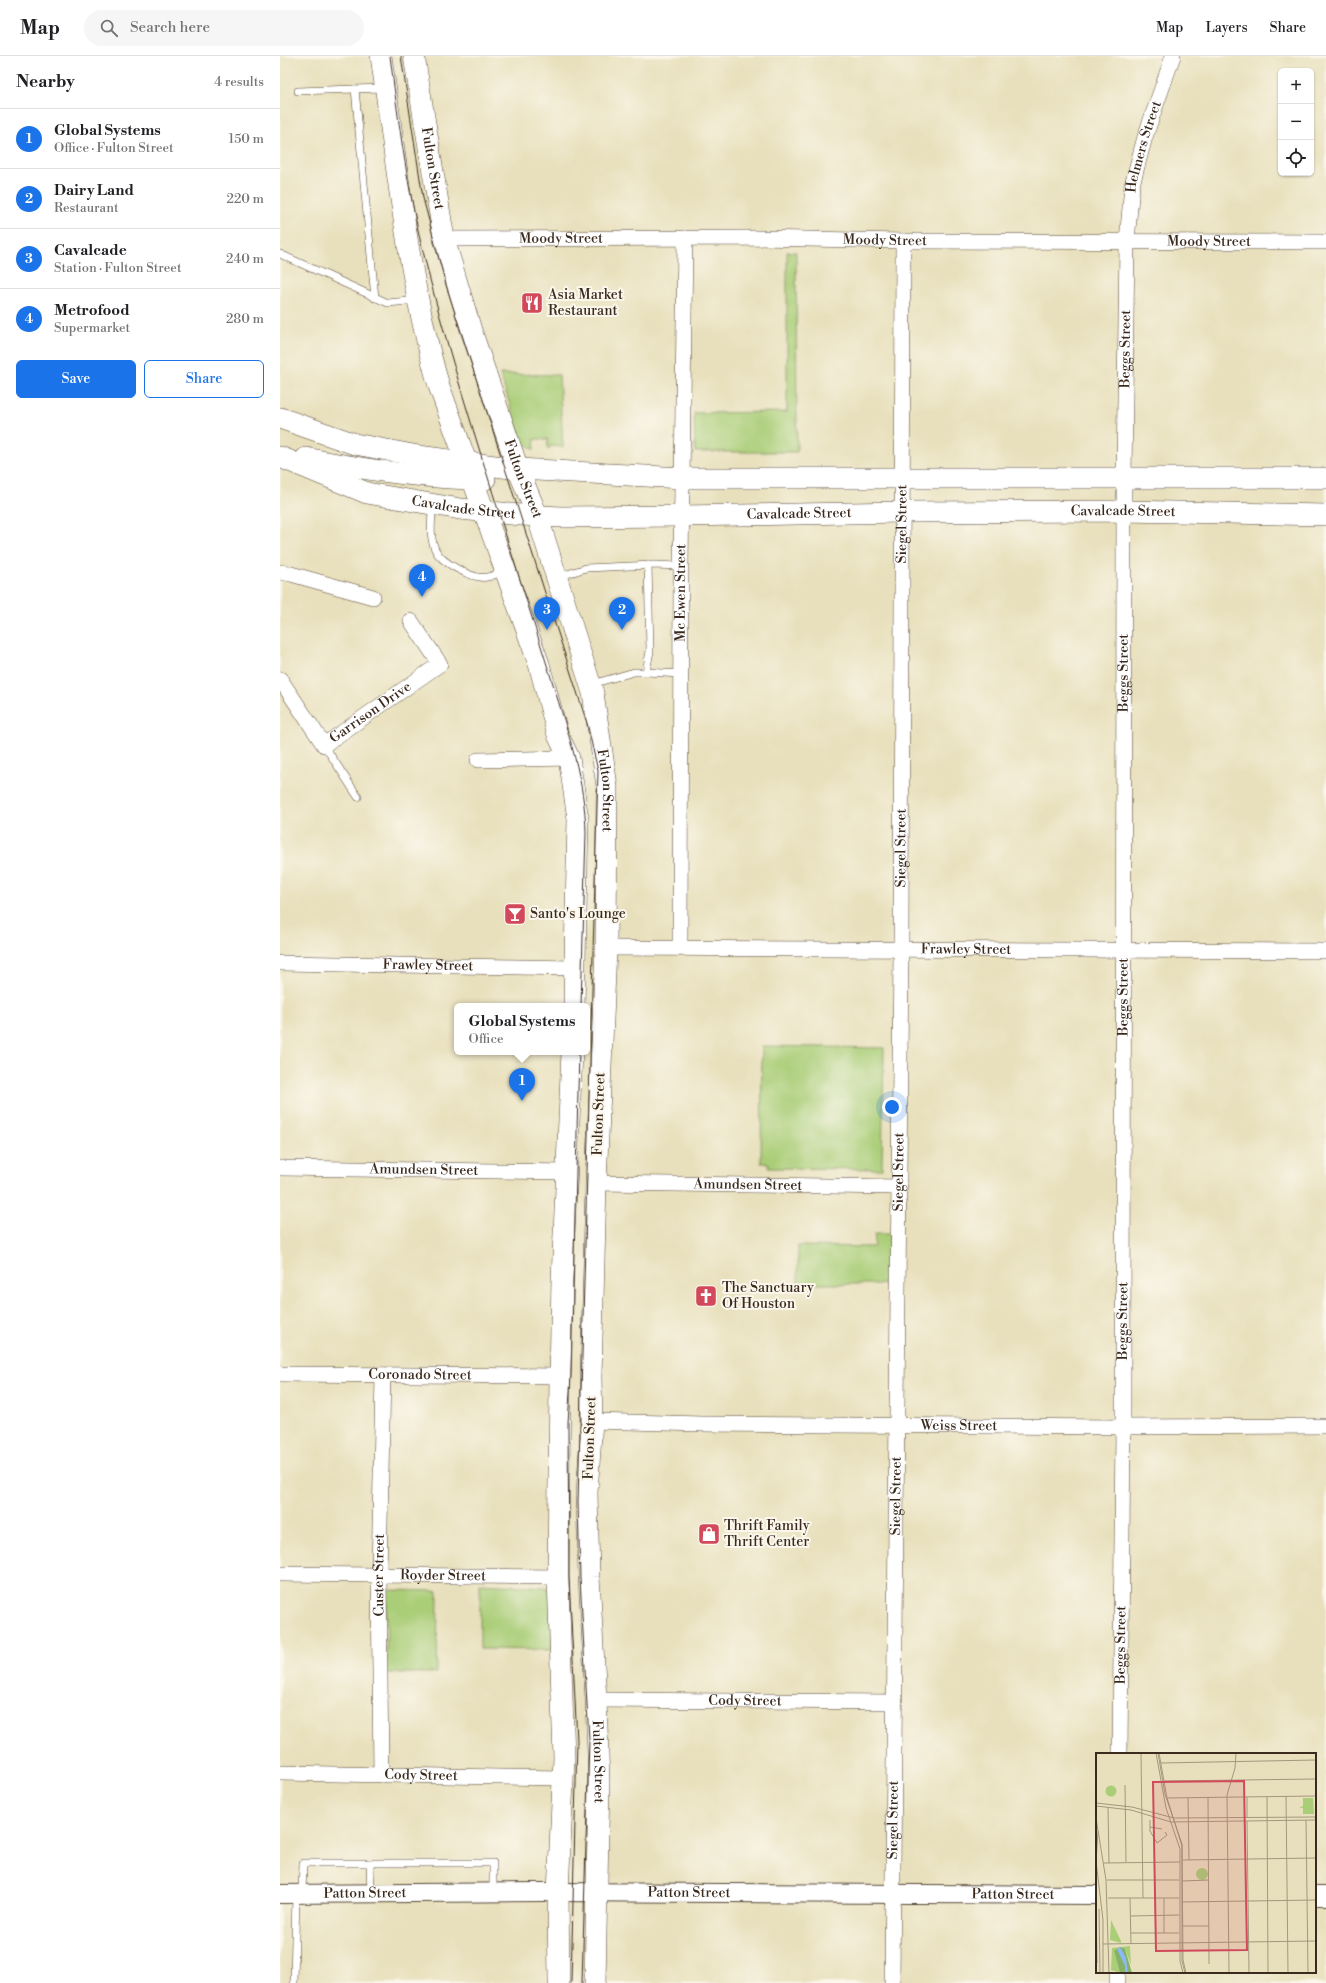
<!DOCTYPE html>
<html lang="en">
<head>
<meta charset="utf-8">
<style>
  :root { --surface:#fff; --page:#f6f6f6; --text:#202124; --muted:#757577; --line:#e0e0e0; --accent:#1a73e8 }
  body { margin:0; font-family:"Libre Bodoni",serif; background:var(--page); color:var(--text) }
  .controls { position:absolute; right:12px; top:12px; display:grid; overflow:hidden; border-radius:6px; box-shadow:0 1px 3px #0004 }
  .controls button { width:36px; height:36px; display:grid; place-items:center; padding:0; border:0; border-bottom:1px solid var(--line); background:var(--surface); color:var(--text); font:20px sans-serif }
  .you { position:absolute; left:612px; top:1051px; width:14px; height:14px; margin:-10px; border:3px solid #fff; border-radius:50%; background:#1a73e8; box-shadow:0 0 0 6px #1a73e833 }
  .badge { display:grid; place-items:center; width:26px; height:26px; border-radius:50%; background:var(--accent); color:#fff; font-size:13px; font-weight:700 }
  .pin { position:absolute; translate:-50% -33px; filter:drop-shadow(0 1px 2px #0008) }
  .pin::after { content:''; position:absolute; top:21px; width:14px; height:12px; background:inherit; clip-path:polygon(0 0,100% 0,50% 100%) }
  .popup { position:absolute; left:174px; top:947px; width:136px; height:52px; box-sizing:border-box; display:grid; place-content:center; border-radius:6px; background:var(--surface); filter:drop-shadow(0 1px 3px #0005); font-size:13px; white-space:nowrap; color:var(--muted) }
  .popup b { font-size:15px; color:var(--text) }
  .popup::after { content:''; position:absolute; left:50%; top:100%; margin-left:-8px; border:8px solid transparent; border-top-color:var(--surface) }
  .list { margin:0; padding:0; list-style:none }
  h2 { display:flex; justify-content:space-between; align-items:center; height:52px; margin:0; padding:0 16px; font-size:17px }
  h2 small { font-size:13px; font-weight:400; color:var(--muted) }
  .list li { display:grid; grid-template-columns:26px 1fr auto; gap:12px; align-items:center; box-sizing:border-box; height:60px; padding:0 16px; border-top:1px solid var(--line) }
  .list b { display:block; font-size:15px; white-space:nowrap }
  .list p { margin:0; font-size:13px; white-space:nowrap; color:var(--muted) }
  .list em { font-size:13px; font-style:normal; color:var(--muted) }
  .actions { display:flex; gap:8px; padding:12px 16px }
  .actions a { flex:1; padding:9px 0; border:1px solid var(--accent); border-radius:6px; text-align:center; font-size:14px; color:var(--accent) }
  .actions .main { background:var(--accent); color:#fff }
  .icon { flex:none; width:22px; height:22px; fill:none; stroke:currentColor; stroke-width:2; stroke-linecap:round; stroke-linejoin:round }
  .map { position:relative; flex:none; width:1046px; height:1927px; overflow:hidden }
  header { display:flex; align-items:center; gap:24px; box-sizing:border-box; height:56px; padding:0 20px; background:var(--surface); border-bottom:1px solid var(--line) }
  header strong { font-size:19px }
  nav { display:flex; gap:22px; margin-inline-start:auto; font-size:14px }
  .search { width:280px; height:36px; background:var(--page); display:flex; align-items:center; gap:10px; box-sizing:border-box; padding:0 14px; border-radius:22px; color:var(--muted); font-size:15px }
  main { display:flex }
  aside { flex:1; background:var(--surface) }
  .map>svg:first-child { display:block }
  .green { fill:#aace78; stroke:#727c4b }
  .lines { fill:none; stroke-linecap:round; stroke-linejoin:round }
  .service-casing { stroke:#554536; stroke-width:8 }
  .minor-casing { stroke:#554536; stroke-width:16 }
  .tertiary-casing { stroke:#554536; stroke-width:20 }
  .secondary-casing { stroke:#554536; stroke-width:22 }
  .service { stroke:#fff; stroke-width:7 }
  .minor { stroke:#fff; stroke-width:15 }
  .tertiary { stroke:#fff; stroke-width:18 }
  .secondary { stroke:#fff; stroke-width:21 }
  .tram { stroke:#3b2a1e; stroke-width:1 }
  .labels { text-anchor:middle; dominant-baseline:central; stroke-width:4; stroke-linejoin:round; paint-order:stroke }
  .street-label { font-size:14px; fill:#3b2a1e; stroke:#fbf7ec }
  .poi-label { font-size:14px; fill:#3b2a1e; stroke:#fbf7ec; text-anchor:start }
  .inset-road { fill:none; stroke:#a3977d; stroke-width:1 }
  .view { fill:#d1495b; fill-opacity:0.15; stroke:#d1495b; stroke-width:2 }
  .inset-edge { fill:none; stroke:#3b2a1e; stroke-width:2 }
</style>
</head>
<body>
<header>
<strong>Map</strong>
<div class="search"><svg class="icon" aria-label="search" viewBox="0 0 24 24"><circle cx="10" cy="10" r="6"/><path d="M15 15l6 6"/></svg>Search here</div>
<nav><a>Map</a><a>Layers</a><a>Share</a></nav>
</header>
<main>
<aside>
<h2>Nearby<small>4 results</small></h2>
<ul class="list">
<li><span class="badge">1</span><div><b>Global Systems</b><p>Office · Fulton Street</p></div><em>150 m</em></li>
<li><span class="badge">2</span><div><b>Dairy Land</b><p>Restaurant</p></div><em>220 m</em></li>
<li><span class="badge">3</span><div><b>Cavalcade</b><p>Station · Fulton Street</p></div><em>240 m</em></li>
<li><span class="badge">4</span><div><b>Metrofood</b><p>Supermarket</p></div><em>280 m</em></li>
</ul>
<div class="actions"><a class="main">Save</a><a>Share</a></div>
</aside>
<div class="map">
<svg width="1046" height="1927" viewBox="0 0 1046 1927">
  <rect width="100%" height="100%" fill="#fbf7ec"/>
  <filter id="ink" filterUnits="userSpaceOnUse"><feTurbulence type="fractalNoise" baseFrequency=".025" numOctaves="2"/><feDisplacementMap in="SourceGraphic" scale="8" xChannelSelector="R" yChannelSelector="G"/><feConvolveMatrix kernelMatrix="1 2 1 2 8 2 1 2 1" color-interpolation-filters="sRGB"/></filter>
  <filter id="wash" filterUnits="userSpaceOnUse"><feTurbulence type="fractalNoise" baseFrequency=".012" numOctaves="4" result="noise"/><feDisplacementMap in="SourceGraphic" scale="16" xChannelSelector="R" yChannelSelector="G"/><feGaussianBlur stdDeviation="0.9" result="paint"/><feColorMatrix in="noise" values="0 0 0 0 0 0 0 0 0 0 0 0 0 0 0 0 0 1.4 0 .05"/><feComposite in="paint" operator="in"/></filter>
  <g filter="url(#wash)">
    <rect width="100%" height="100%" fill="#e8e0bc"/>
    <!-- green -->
    <g class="green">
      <polygon points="507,196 516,196 517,396 415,396 414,357 507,356"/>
      <polygon points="220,318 279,319 283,391 270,390 269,393 267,393 268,383 255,383 254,394 242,386"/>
      <polygon points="482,990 604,992 602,1113 489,1112 489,1107 481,1107"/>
      <polygon points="595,1178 610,1178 610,1228 518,1228 518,1190 594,1191"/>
      <polygon points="200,1528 265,1531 272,1536 272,1594 200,1593"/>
      <polygon points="107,1534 158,1535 157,1617 106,1617"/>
    </g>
  </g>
  <g filter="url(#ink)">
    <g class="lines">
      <!-- service casing -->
      <g class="service-casing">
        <g id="service">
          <polyline points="75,33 95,242"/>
          <polyline points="18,35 103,32"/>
          <polyline points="0,198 108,247 137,244"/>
          <path d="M152 451C152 465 149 480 155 493 160 506 193 524 207 521 213 520 219 517 224 514"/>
          <polyline points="278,521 306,512 373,509 401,510"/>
          <polyline points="366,616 401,618"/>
          <polyline points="312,628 354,616 366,616 370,595 368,509"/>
          <polyline points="44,689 78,741"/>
          <polyline points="90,1807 91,1837"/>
          <polyline points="22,1837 23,1807 213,1807 213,1837"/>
          <polyline points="14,1927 16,1838"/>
        </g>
      </g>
      <!-- minor casing -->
      <g class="minor-casing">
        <g id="minor">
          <path id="s1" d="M164 183 479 182 623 185 1046 186"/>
          <polyline points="0,516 11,518 93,541"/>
          <path id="s2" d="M0 623 44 689 160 608 131 565"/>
          <polyline points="198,704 289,702"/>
          <path id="s3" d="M400 891 401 510 405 182"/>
          <path id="s4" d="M326 892 1046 895"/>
          <path id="s5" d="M0 907 295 912"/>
          <path id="s6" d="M0 1112 287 1116"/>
          <path id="s7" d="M316 1127 620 1131"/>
          <path id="s8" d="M0 1318 280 1320"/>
          <path id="s9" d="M312 1365 422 1368 843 1371 1046 1370"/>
          <path id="s10" d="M0 1518 278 1521"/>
          <path id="s11" d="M316 1644 614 1646"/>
          <path id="s12" d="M840 1698 843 1371 844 422 847 185 852 129 865 81 893 0"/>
          <path id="s13" d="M0 1717 282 1722"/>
          <path id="s14" d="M101 1719 99 1519 103 1319"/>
          <path id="s15" d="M612 1927 621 892 623 185"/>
          <polyline points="837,1927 837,1916"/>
        </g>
      </g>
      <!-- tertiary casing -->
      <g class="tertiary-casing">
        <g id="tertiary">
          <path id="s16" d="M0 1838 265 1836 817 1839"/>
          <polyline points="1035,1840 1046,1840"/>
        </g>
      </g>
      <!-- secondary casing -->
      <g class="secondary-casing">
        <g id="secondary">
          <path d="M101 0C117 109 128 224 159 330L259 608 278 679 289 702 298 763 294 950"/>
          <path id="s17" d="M134 0 164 183 191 274 238 413 257 459 313 637 327 730 326 892 316 1127 311 1321 312 1365 307 1437 309 1521 316 1644 319 1725 315 1927"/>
          <polyline points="0,362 75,388 138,400 238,413 402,422 1046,422"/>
          <path id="s18" d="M0 401 87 437 180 453 241 459 281 461 402 460 623 456 844 455 1046 459"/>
          <path d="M26 402C85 414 146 423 205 423"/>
          <polyline points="279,1927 278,1837 284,1702 278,1521 280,1320 282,1223 292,996"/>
        </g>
      </g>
      <!-- service -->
      <use href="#service" class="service"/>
      <!-- minor -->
      <use href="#minor" class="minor"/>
      <!-- tertiary -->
      <use href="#tertiary" class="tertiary"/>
      <!-- secondary -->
      <use href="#secondary" class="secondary"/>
      <!-- tram -->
      <g class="tram">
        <path d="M110 0C118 61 126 123 140 183 164 285 197 385 228 486 243 533 258 581 273 628 288 677 305 725 306 777L301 950"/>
        <polyline points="121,0 143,142 166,229 307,667 318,715 298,1446 300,1522 309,1684 302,1927"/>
        <polyline points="291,1927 297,1685 289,1521 288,1367 291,1320 299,996"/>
      </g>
    </g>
  </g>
  <!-- icons -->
  <defs>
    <g id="restaurant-square" transform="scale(1.15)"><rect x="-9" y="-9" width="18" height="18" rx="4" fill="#d1495b" stroke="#fbf7ec"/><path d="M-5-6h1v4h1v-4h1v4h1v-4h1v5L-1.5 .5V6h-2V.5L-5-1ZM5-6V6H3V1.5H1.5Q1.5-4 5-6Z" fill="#fff"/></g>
    <g id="bar-square" transform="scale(1.15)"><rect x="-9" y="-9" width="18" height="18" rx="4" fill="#d1495b" stroke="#fbf7ec"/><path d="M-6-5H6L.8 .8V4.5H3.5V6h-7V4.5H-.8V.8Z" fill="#fff"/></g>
    <g id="church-square" transform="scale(1.15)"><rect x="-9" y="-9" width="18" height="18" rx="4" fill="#d1495b" stroke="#fbf7ec"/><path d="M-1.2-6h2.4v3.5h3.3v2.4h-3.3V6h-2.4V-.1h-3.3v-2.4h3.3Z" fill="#fff"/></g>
    <g id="shop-square" transform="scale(1.15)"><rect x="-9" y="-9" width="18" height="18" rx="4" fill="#d1495b" stroke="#fbf7ec"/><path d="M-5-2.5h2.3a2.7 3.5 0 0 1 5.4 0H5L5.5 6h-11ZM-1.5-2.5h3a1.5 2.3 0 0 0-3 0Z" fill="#fff"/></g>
  </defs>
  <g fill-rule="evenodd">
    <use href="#restaurant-square" x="252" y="247"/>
    <use href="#bar-square" x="235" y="858"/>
    <use href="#church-square" x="426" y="1240"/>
    <use href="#shop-square" x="429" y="1478"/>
  </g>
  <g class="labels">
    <!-- street labels -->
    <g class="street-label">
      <text stroke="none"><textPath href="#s12" startOffset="1609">Helmers Street</textPath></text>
      <text stroke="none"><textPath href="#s17" startOffset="114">Fulton Street</textPath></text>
      <text stroke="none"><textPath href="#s1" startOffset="117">Moody Street</textPath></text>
      <text stroke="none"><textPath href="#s1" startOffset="441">Moody Street</textPath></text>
      <text stroke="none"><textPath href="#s1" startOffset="765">Moody Street</textPath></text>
      <text stroke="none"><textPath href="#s12" startOffset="1405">Beggs Street</textPath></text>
      <text stroke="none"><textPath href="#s17" startOffset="438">Fulton Street</textPath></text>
      <text stroke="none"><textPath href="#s18" startOffset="192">Cavalcade Street</textPath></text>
      <text stroke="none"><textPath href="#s18" startOffset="852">Cavalcade Street</textPath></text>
      <text stroke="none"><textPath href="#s18" startOffset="528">Cavalcade Street</textPath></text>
      <text stroke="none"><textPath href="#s15" startOffset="1459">Siegel Street</textPath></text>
      <text stroke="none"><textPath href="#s3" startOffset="354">Mc Ewen Street</textPath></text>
      <text stroke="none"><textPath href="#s12" startOffset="1081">Beggs Street</textPath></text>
      <text stroke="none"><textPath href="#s2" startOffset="136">Garrison Drive</textPath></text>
      <text stroke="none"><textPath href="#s17" startOffset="762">Fulton Street</textPath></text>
      <text stroke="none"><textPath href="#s15" startOffset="1135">Siegel Street</textPath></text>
      <text stroke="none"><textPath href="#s4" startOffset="360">Frawley Street</textPath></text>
      <text stroke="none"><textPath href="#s5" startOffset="148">Frawley Street</textPath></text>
      <text stroke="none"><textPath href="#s12" startOffset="757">Beggs Street</textPath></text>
      <text transform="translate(319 1058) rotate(-88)">Fulton Street</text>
      <text stroke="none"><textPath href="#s6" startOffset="144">Amundsen Street</textPath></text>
      <text stroke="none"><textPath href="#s15" startOffset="811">Siegel Street</textPath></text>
      <text stroke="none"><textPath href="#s7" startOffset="152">Amundsen Street</textPath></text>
      <text stroke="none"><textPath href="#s12" startOffset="433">Beggs Street</textPath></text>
      <text stroke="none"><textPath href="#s8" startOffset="140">Coronado Street</textPath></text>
      <text stroke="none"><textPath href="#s9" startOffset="367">Weiss Street</textPath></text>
      <text transform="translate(310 1382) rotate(-88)">Fulton Street</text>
      <text stroke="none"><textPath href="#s15" startOffset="487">Siegel Street</textPath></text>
      <text stroke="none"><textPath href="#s14" startOffset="200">Custer Street</textPath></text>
      <text stroke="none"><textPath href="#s10" startOffset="163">Royder Street</textPath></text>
      <text stroke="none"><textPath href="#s12" startOffset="109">Beggs Street</textPath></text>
      <text stroke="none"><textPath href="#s11" startOffset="149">Cody Street</textPath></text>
      <text stroke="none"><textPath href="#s17" startOffset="1734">Fulton Street</textPath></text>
      <text stroke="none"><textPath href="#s13" startOffset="141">Cody Street</textPath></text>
      <text stroke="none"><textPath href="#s15" startOffset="163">Siegel Street</textPath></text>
      <text stroke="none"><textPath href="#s16" startOffset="85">Patton Street</textPath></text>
      <text stroke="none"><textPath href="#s16" startOffset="409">Patton Street</textPath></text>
      <text stroke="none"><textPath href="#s16" startOffset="733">Patton Street</textPath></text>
    </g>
    <!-- poi labels -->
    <g class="poi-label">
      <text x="268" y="239">Asia Market<tspan x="268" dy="16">Restaurant</tspan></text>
      <text x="250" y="858">Santo's Lounge</text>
      <text x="442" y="1232">The Sanctuary<tspan x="442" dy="16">Of Houston</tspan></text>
      <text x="444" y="1470">Thrift Family<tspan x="444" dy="16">Thrift Center</tspan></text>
    </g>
  </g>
  <!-- overview -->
  <g transform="translate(816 1697)">
    <rect width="220" height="220" fill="#e8e0bc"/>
    <path d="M9.5 38a5.5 5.5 0 1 1 11 0a5.5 5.5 0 1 1-11 0ZM207 45H217L218 61H207V55H203L207 53ZM100 121a6 6 0 1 1 12 0a6 6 0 1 1-12 0ZM15 167 25 188V190L14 187ZM34 193 35 212 29 196 18 198 25 220 15 217 16 195Z" fill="#aace78"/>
    <path d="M24 194 29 196 36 220 24 219 18 198Z" fill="#87b168"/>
    <path d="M24 194 30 205 32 220H29V213L21 196Z" fill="#8abaf6"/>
    <path class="inset-road" d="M45 0 47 145M60 0 70 55 84 96V208L87 220M62 0 69 41 86 91V208L89 220M63 0 71 45 86 93 87 207 90 220M65 10 220 7M68 28 220 26M29 32 30 109M190 43 192 220M112 44 113 211M151 44V65M171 44 172 220M71 45 220 43M92 45 93 107M0 50 36 54 78 65 220 64M0 53 35 57 75 69 220 67M12 55 13 110M0 65 10 127 13 220M54 67V78L61 90 71 82 69 79M210 67 212 220M151 68 153 220M54 74 66 76M87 107 220 105M0 108 7 167V220M0 109 2 78M8 110 84 109M11 127H83M86 128 113 127M12 145H83M34 145 35 191M68 145V180M0 149 1 210M86 149 220 147M3 156 4 220M35 163 83 162M87 173H113M35 180H83M7 191 220 188M133 220 131 42 139 15 140 0"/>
    <path class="view" d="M148 28 151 197 60 198 57 29Z"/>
    <rect width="220" height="220" class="inset-edge"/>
  </g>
</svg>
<div class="controls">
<button>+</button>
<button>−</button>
<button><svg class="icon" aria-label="locate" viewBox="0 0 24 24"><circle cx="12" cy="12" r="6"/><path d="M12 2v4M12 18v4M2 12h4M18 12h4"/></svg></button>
</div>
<div class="you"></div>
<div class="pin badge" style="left:242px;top:1045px">1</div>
<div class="popup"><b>Global Systems</b>Office</div>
<div class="pin badge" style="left:342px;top:574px">2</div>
<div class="pin badge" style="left:267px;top:574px">3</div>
<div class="pin badge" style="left:142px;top:541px">4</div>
</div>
</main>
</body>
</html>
